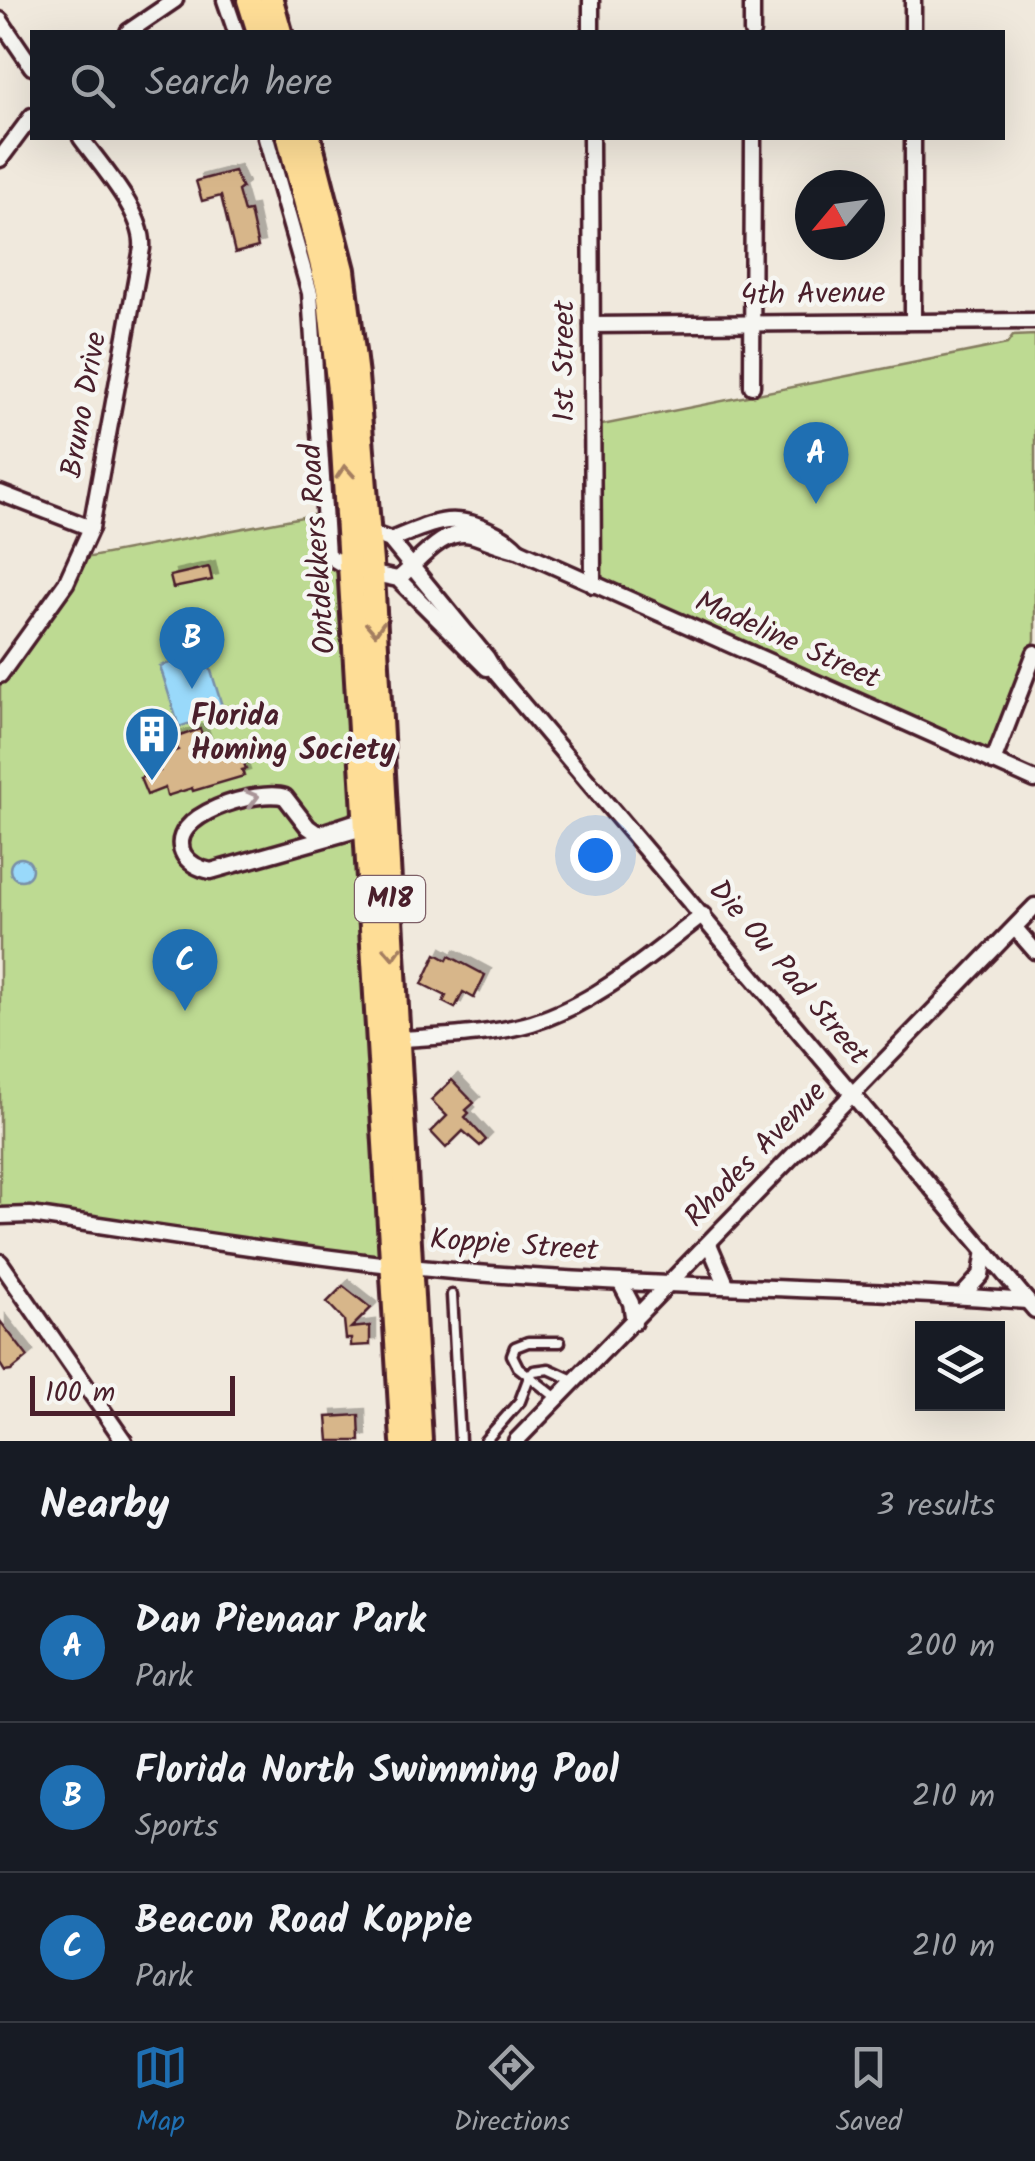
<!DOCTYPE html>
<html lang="en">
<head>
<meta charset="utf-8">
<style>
  :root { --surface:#171b24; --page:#242831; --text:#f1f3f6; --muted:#9ea1a6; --line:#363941; --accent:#1f6fb2 }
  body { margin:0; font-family:Kalam,sans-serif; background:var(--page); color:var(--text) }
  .controls { position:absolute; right:30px; bottom:30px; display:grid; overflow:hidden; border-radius:0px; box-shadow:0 10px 40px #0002 }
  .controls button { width:90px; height:90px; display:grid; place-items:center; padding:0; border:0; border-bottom:2px solid var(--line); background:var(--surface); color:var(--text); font:50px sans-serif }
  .compass { position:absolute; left:795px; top:170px; width:90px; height:90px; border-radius:50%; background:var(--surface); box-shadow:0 10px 40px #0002; rotate:241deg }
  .scale { position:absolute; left:30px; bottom:25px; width:205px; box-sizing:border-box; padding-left:10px; border:5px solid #4a1f2b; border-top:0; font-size:28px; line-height:35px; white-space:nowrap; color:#4a1f2b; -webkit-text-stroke:8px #f6f6f2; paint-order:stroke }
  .you { position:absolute; left:595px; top:855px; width:35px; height:35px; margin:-25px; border:8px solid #fff; border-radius:50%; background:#1a73e8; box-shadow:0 0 0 15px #1a73e833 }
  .badge { display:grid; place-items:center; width:65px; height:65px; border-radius:50%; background:var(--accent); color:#fff; font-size:32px; font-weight:700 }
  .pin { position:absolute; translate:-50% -82px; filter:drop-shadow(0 2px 5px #0008) }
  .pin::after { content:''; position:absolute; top:52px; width:35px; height:30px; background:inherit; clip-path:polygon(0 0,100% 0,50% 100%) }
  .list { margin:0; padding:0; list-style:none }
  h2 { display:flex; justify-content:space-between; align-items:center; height:130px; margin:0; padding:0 40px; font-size:42px }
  h2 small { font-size:32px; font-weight:400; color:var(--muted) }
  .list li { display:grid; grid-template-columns:65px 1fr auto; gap:30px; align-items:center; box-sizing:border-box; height:150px; padding:0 40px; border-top:2px solid var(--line) }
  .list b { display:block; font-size:38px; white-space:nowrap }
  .list p { margin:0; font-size:32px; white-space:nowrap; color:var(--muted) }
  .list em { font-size:32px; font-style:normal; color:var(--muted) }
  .icon { flex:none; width:55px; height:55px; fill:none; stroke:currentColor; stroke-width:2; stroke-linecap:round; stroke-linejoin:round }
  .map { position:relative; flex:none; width:1035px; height:1441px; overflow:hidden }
  .search { position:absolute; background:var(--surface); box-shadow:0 10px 40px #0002; left:30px; right:30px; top:30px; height:110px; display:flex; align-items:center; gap:25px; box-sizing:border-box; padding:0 35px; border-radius:0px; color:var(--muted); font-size:38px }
  .sheet { height:580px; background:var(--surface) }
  nav { display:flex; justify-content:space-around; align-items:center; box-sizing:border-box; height:140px; border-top:2px solid var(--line); background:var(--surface); font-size:28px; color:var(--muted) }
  nav a { display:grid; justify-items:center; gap:5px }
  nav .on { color:var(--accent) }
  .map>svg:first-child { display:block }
  .green { fill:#bdda92; stroke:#847c5e; stroke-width:2.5 }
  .water { fill:#99d9fa; stroke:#798fa7; stroke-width:2.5 }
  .building { fill:#d7b68a; stroke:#4a1f2b; stroke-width:2.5; filter:url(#shadow) }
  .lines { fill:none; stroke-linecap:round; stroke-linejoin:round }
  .lane-casing { stroke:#4a1f2b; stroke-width:15 }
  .street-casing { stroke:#4a1f2b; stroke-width:21 }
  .primary-casing { stroke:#4a1f2b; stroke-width:30 }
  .lane { stroke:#f6f6f2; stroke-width:8 }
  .street { stroke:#f6f6f2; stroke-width:14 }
  .primary { stroke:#fedd96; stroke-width:22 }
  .oneway { stroke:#a47e60 }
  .oneway2 { stroke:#a99598 }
  .labels { text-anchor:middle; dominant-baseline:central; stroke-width:9; stroke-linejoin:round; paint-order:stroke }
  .shield { fill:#f6f6f2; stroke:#7e6067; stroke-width:2.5 }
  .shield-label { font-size:28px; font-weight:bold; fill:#4a1f2b }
  .street-label { font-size:30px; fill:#4a1f2b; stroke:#f6f6f2 }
  .poi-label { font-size:30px; font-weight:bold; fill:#4a1f2b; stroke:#f6f6f2; text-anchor:start }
</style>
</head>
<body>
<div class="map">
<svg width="1035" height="1441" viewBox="0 0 1035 1441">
  <defs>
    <filter id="shadow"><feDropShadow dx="6" dy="-6" stdDeviation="0" flood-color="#0004"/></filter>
  </defs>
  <rect width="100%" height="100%" fill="#f0e9dd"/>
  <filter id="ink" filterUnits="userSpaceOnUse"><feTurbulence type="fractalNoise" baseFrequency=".01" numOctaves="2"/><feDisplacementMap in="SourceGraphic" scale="20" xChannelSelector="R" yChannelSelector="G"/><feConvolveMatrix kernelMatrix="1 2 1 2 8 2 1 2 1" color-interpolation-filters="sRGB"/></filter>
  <g filter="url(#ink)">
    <!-- green -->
    <g class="green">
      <polygon points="1035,335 1035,640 991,755 597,582 597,426 1007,344 1013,336"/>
      <polygon points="318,514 320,549 342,571 387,1260 0,1211 0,682 74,579 85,558"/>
    </g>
    <!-- water -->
    <g class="water">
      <polygon points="205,652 224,712 179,727 160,666"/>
      <circle cx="21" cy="869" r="11"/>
    </g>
    <!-- building -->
    <g class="building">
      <polygon points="234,171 242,188 238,191 244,212 250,211 258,247 235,253 221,196 202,201 196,181"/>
      <polygon points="209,567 212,580 173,588 170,576"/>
      <polygon points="200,729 208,752 217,749 219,753 239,747 246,769 242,770 244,776 193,791 192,788 167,796 165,788 147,795 140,778 160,771 155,757 178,750 174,738"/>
      <polygon points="436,954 447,960 449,956 485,975 474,998 463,992 455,1008 443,1002 446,996 422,984"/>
      <polygon points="452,1080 474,1103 466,1110 469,1113 465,1117 486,1140 480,1146 463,1131 446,1148 431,1132 447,1116 431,1100"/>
      <polygon points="343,1286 371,1308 351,1328 370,1326 370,1345 351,1346 351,1339 346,1339 344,1320 327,1302"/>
      <polygon points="0,1321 28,1357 11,1371 5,1372 0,1364"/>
      <polygon points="359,1415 360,1441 329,1441 327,1417"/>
    </g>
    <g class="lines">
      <!-- lane casing -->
      <g class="lane-casing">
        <g id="lane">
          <polyline points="452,1295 460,1441"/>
          <polyline points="558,1399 518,1367 512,1355 515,1347 528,1342 560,1342"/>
          <polyline points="485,1441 520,1401 529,1377 534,1371 549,1369 575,1381"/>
        </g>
      </g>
      <!-- street casing -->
      <g class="street-casing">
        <g id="street">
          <polyline points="225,0 236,32"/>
          <polyline points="591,0 591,32"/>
          <polyline points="752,0 752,32"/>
          <polyline points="913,0 913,32"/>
          <polyline points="0,20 32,67"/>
          <polyline points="128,32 175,0"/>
          <polyline points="266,138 310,293 327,555 350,569 398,579 487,668"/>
          <polyline points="591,138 593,585"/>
          <polyline points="913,138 913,321"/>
          <polyline points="0,159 32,116"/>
          <polyline points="592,325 1035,321"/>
          <polyline points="752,386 753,138"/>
          <polyline points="0,493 91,528"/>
          <polyline points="363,530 390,540 487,658 496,673 1035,1310"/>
          <path d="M390 540C430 525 450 510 491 531 502 536 510 541 518 550"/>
          <path d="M398 579C418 563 443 527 471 535 488 540 501 547 518 550L1035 780"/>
          <path d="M0 675 66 583 91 528 142 248C145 214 101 166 81 138"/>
          <polyline points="993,762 1035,653"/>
          <path d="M367 827 211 871C200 869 190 864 184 855 162 815 260 788 285 797L308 827 318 834 367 818"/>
          <polyline points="1015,928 1035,951"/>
          <path d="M392 1040C438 1036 488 1036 532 1023 597 1003 649 956 703 915"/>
          <path d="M0 1216 30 1215C150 1232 271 1252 391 1265 602 1288 815 1285 1027 1301"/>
          <polyline points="709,1244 726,1284"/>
          <polyline points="0,1262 124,1441"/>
          <polyline points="620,1282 631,1303 634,1322"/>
          <polyline points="962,1296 981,1275 985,1250"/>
          <polyline points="516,1441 1035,906"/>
        </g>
      </g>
      <!-- primary casing -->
      <g class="primary-casing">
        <g id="primary">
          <polyline points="249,0 259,32"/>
          <polyline points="271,0 280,32"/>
          <polyline points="289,138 328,289 340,399 403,1441"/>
          <polyline points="309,138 343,270 356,376 372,575 420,1441"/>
        </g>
      </g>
      <!-- lane -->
      <use href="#lane" class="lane"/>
      <!-- street -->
      <use href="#street" class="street"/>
      <!-- primary -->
      <use href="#primary" class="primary"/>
    </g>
    <!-- one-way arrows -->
    <defs><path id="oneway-chevron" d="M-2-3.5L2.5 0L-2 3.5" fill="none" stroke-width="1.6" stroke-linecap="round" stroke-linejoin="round" transform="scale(2.5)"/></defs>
    <g class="oneway">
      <use href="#oneway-chevron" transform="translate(345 472) rotate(-94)"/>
      <use href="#oneway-chevron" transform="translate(375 628) rotate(87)"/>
      <use href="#oneway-chevron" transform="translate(393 953) rotate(87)"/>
    </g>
    <use class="oneway2" href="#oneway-chevron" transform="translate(252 798) rotate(-15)"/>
  </g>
  <!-- icons -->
  <defs>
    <g id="building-pin" transform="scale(2.875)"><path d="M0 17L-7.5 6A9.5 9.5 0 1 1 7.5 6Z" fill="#1f6fb2" stroke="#f6f6f2"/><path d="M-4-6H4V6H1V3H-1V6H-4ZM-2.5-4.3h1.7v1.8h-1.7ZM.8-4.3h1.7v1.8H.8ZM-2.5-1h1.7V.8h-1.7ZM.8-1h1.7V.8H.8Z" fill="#fff"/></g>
  </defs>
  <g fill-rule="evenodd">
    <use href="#building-pin" x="152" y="734"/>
  </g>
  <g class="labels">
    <!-- shield labels -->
    <rect class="shield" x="355" y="876" width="70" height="46" rx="8"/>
    <g class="shield-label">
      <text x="390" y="899">M18</text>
    </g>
    <!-- street labels -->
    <g class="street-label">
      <text transform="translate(813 295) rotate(-1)">4th Avenue</text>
      <text transform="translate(565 361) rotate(-90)">1st Street</text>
      <text transform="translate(85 405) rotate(-80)">Bruno Drive</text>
      <text transform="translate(319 549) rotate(-94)">Ontdekkers Road</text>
      <text transform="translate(787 641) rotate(24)">Madeline Street</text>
      <text transform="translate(788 973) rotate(50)">Die Ou Pad Street</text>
      <text transform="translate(756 1155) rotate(-46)">Rhodes Avenue</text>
      <text transform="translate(514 1246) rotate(4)">Koppie Street</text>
    </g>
    <!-- poi labels -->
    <g class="poi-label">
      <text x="191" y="717">Florida<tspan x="191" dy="34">Homing Society</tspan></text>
    </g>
  </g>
</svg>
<div class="controls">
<button><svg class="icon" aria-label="layers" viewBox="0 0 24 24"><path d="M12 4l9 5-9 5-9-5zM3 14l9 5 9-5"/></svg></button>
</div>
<svg class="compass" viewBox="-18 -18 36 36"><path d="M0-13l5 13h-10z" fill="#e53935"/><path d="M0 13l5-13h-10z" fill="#9ea1a6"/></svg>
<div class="scale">100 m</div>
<div class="you"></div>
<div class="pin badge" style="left:816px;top:504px">A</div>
<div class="pin badge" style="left:192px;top:689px">B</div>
<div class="pin badge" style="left:185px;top:1011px">C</div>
<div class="search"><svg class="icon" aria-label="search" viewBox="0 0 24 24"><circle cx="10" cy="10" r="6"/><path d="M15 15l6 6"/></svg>Search here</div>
</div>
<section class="sheet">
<h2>Nearby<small>3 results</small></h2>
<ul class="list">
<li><span class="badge">A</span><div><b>Dan Pienaar Park</b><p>Park</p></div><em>200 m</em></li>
<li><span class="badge">B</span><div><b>Florida North Swimming Pool</b><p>Sports</p></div><em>210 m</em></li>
<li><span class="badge">C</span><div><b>Beacon Road Koppie</b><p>Park</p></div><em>210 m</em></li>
</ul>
</section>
<nav>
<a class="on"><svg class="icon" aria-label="map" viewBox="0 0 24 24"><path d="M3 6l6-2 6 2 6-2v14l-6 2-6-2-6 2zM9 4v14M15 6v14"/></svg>Map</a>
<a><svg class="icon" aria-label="directions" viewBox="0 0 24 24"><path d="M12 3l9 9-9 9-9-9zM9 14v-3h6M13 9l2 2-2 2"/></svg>Directions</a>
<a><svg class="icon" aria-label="saved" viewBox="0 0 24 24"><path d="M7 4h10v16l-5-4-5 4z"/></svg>Saved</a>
</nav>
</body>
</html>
